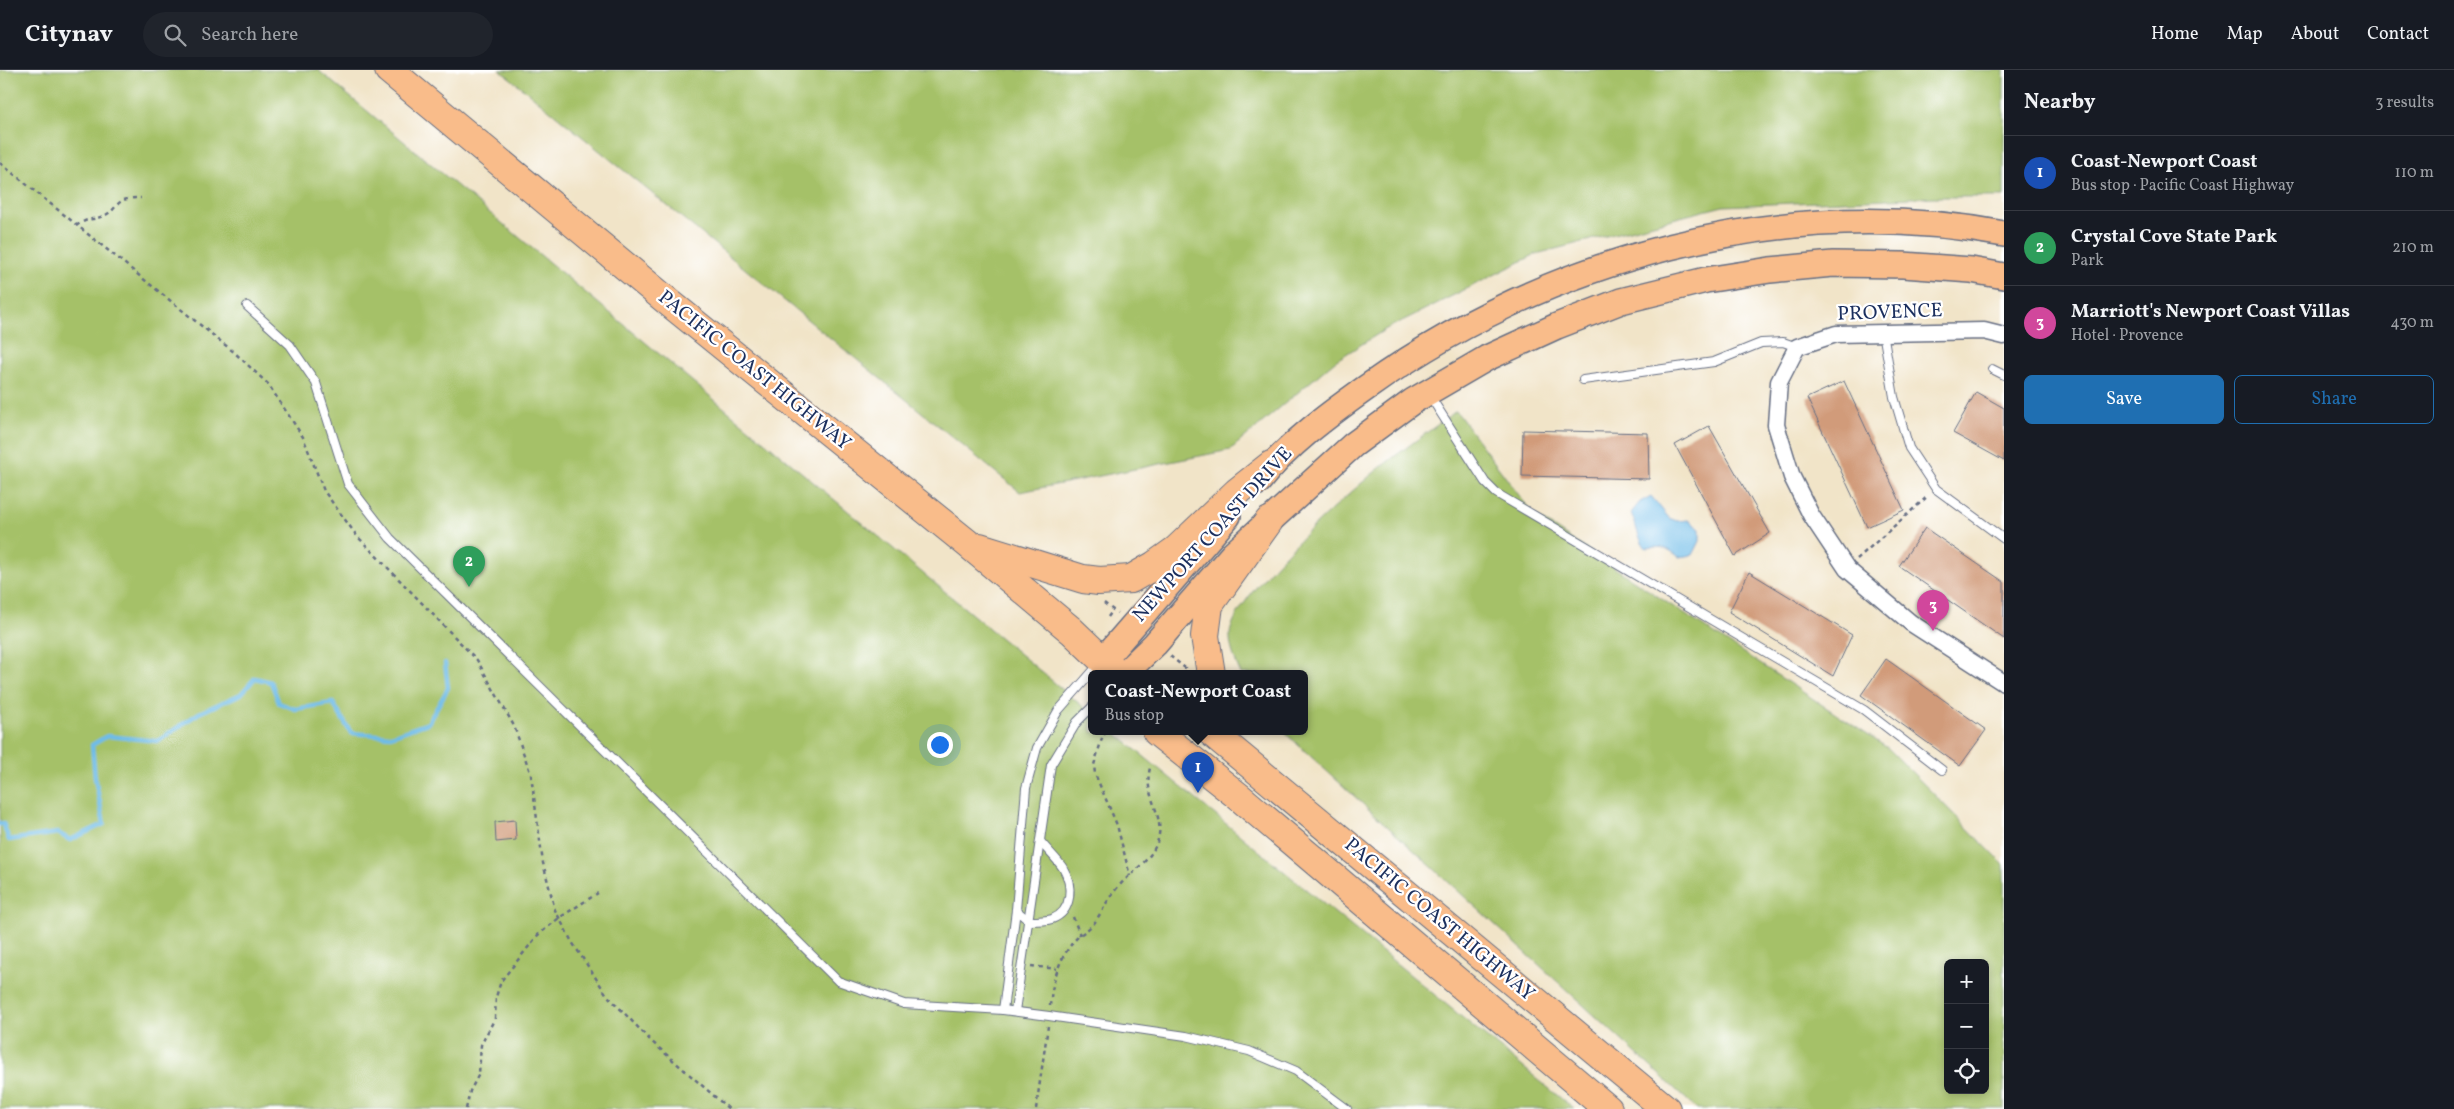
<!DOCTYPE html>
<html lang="en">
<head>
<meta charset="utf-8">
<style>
  :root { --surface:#171b24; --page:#20242c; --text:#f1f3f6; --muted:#9ea1a6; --line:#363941; --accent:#1f6fb2 }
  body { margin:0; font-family:Vollkorn,serif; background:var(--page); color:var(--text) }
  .controls { position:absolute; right:15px; bottom:15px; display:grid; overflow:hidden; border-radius:8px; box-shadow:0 2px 8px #0003 }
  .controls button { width:45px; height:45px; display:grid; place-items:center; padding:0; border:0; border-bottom:1px solid var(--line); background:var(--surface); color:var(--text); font:25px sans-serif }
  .you { position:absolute; left:939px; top:674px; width:18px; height:18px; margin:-12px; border:4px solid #fff; border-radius:50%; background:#1a73e8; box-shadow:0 0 0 8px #1a73e833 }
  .badge { display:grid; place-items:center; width:32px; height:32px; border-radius:50%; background:var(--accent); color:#fff; font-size:16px; font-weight:700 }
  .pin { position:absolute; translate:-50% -41px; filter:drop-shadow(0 1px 2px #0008) }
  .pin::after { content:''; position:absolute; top:26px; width:18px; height:15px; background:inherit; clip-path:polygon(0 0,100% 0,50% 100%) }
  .popup { position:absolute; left:1088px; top:600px; width:220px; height:65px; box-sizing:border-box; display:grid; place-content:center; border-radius:8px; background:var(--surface); filter:drop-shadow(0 1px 4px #0005); font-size:16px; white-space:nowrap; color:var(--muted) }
  .popup b { font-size:19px; color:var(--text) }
  .popup::after { content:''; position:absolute; left:50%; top:100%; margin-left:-10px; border:10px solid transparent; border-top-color:var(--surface) }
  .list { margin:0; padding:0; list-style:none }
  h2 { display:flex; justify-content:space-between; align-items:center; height:65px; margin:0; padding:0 20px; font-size:21px }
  h2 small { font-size:16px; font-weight:400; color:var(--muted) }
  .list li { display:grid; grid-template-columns:32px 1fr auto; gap:15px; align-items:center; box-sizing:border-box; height:75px; padding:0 20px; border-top:1px solid var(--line) }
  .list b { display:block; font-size:19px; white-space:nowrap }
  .list p { margin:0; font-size:16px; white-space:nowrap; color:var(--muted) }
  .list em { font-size:16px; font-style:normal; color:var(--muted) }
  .actions { display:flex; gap:10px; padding:15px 20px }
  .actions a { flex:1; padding:11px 0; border:1px solid var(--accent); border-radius:8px; text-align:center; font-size:18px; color:var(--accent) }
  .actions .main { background:var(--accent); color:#fff }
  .icon { flex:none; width:28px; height:28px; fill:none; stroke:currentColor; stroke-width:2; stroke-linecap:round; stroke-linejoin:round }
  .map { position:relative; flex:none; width:2004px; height:1039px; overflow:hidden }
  header { display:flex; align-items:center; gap:30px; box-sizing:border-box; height:70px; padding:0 25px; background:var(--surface); border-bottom:1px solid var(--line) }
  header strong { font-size:24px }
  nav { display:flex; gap:28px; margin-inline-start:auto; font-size:18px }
  .search { width:350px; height:45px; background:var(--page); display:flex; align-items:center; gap:12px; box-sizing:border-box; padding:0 18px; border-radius:28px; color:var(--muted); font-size:19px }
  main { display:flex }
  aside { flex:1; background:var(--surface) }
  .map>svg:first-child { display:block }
  .green { fill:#a5c168; stroke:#607863; fill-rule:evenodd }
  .water { fill:#6ebce8; stroke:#4476a3 }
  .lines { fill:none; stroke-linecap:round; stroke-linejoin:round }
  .stream { stroke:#6ebce8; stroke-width:4.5 }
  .building { fill:#d19b7a }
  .lane-casing { stroke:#666e83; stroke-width:10 }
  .street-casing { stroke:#666e83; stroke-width:19 }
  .primary-casing { stroke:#666e83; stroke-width:28 }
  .highway-casing { stroke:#666e83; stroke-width:30 }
  .path { stroke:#666e83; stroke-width:2.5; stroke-dasharray:4 4; stroke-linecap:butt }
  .lane { stroke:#fff; stroke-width:8 }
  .street { stroke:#fff; stroke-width:16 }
  .primary { stroke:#f9bc8a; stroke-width:25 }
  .highway { stroke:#f9bc8a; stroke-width:28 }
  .labels { text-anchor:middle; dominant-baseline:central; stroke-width:4.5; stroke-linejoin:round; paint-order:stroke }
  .street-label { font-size:20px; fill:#1b2f5e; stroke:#fff }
</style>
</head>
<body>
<header>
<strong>Citynav</strong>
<div class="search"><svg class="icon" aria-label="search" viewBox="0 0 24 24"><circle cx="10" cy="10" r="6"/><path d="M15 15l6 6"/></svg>Search here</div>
<nav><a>Home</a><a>Map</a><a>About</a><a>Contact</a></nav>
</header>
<main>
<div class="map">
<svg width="2004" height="1039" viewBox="0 0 2004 1039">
  <rect width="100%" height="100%" fill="#fff"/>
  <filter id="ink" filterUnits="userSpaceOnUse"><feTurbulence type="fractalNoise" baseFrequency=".02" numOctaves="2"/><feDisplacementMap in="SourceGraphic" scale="10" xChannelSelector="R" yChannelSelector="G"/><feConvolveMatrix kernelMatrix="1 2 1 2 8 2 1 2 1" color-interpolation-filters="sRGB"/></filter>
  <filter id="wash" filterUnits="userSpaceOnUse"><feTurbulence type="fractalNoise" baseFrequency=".0096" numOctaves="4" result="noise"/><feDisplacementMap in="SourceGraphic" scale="20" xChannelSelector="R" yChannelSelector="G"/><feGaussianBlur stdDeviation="1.12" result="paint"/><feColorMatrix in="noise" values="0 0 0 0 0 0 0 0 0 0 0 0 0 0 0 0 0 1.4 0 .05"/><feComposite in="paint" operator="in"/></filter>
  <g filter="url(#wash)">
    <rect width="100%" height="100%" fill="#f1e4c8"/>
    <!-- green -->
    <g class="green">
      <polygon points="0,0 318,0 1092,644 1092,662 1114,662 1574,1039 0,1039"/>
      <polygon points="500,0 2004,0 2004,127 1935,127 1723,136 1536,184 1386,259 1335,291 1230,380 1020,422"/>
      <path d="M1456 341 1533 444 1889 679 2004 795V1039H1697L1284 662H1304V604H1241C1236 593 1229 576 1230 564 1233 528 1327 443 1356 418 1387 390 1423 366 1456 341ZM1948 893H1985V1020H1948Z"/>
    </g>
    <!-- water -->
    <path class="water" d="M1651 426 1669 448 1677 451 1688 450 1700 459V471L1693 485 1679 487C1667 477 1661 476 1646 478 1637 467 1637 456 1631 443L1640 432Z"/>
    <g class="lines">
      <!-- stream -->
      <polyline class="stream" points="0,754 3,753 9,770 58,763 70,770 104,754 95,708 92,675 107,666 158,671 199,643 241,624 255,608 271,612 279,633 295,639 333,633 351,663 391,666 428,653 448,618 445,593"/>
    </g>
    <g id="blocks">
      <!-- building -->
      <g class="building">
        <polygon points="1844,311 1904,440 1867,457 1807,328"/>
        <polygon points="1976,322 2004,338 2004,391 1953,363"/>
        <polygon points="1709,356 1770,463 1735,486 1675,375"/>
        <polygon points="1523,360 1648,363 1649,409 1522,406"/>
        <polygon points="1925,458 2004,512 2004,569 1899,496"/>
        <polygon points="1749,502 1852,565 1833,606 1729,542"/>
        <polygon points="1886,589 1986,660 1960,696 1861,625"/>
        <polygon points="515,750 516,770 496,772 495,752"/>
      </g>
    </g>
  </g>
  <g filter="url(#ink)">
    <use href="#blocks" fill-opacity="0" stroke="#666e83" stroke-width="1"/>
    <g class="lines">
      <!-- lane casing -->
      <g class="lane-casing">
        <g id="lane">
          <polyline points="247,236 290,275 316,313 348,414 390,468 838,911 904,934 1003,940 1049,946 1186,966 1249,981 1296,1001 1347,1039"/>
          <polyline points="1883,262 1894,327 1909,378 1936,419 2004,469"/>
          <polyline points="1992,299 2004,305"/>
          <polyline points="1583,310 1714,292 1761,273 1783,272 1797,277"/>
          <polyline points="1430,326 1485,412 1496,423 1864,640 1942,700"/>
          <path d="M1016 840 1029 851C1036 851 1046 851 1052 849 1073 841 1073 815 1063 798 1057 789 1047 780 1040 771"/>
          <polyline points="1003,940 1016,840 1026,718 1037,678 1058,641 1100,593"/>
          <polyline points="1015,941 1051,695 1077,652 1092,637"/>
        </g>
      </g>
      <!-- street casing -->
      <g class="street-casing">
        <polyline id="street" points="2004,266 1984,261 1836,264 1797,277 1779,312 1776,355 1792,407 1811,445 1847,499 1911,553 2004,613"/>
      </g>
      <!-- primary casing -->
      <g class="primary-casing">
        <g id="primary">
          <path d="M1258 412C1287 375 1328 345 1366 318 1548 188 1782 123 2004 164"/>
          <polyline points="1103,590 1228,446"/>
          <polyline points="1124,604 1155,574 1233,484 1353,375 1413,331 1487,288 1557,256 1621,231 1706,210 1770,200 1833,194 1903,195 1971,200 2004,206"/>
        </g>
      </g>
      <!-- highway casing -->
      <g class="highway-casing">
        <g id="highway">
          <polyline points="389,0 666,230 967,473 1072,561 1117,604"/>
          <polyline points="980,477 1083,509 1099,511 1131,509 1155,495 1176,480 1237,422 1271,395"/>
          <polyline points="1211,604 1205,566 1209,535 1269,451"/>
          <polyline points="1157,662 1238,726 1608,1039"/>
          <polyline points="1211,662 1666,1039"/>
        </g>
      </g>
      <!-- path -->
      <g class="path">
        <polyline points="0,93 235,283 268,314 303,367 324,421 357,466 477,590 514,656 531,705 543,793 555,840 572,872 607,925 651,971 729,1039"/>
        <path d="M76 156C89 147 91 151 103 146 120 140 112 127 141 128"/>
        <polyline points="1857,489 1928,426"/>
        <polyline points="1104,533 1117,543"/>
        <polyline points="1108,547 1113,540"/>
        <polyline points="1170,586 1189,601"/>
        <polyline points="1107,662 1103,665 1094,695 1095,704 1117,755 1130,806"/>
        <polyline points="1073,847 1080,865"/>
        <polyline points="1031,896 1057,899"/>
        <path d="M1050 936C1052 912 1059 888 1075 870 1081 863 1090 859 1095 852 1103 840 1108 828 1118 817 1130 803 1148 793 1156 775 1169 745 1140 726 1151 695"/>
        <polyline points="466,1039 470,1021 479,1004 481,975 495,948 496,927 501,911 538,865 559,848 598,823"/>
        <polyline points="1036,1039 1048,956"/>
      </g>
      <!-- lane -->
      <use href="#lane" class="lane"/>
      <!-- street -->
      <use href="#street" class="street"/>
      <!-- primary -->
      <use href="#primary" class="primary"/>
      <!-- highway -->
      <use href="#highway" class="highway"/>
    </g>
  </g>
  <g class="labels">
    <!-- street labels -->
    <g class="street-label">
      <text transform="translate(1890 243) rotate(-2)">PROVENCE</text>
      <text transform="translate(754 301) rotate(39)">PACIFIC COAST HIGHWAY</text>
      <text transform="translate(1213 465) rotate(-48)">NEWPORT COAST DRIVE</text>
      <text transform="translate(1439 850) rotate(40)">PACIFIC COAST HIGHWAY</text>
    </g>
  </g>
</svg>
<div class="controls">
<button>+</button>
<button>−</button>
<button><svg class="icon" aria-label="locate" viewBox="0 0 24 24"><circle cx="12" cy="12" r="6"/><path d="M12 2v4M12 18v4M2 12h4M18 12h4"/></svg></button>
</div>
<div class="you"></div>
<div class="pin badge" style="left:1198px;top:723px;background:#1a4fb4">1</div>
<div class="popup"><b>Coast-Newport Coast</b>Bus stop</div>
<div class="pin badge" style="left:469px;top:517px;background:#2e9e5b">2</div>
<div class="pin badge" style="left:1933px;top:561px;background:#d1479c">3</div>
</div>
<aside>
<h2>Nearby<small>3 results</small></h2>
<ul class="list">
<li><span class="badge" style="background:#1a4fb4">1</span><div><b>Coast-Newport Coast</b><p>Bus stop · Pacific Coast Highway</p></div><em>110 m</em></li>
<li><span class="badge" style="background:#2e9e5b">2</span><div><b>Crystal Cove State Park</b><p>Park</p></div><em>210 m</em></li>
<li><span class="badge" style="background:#d1479c">3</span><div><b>Marriott's Newport Coast Villas</b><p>Hotel · Provence</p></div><em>430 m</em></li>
</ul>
<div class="actions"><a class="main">Save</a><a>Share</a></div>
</aside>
</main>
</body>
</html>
